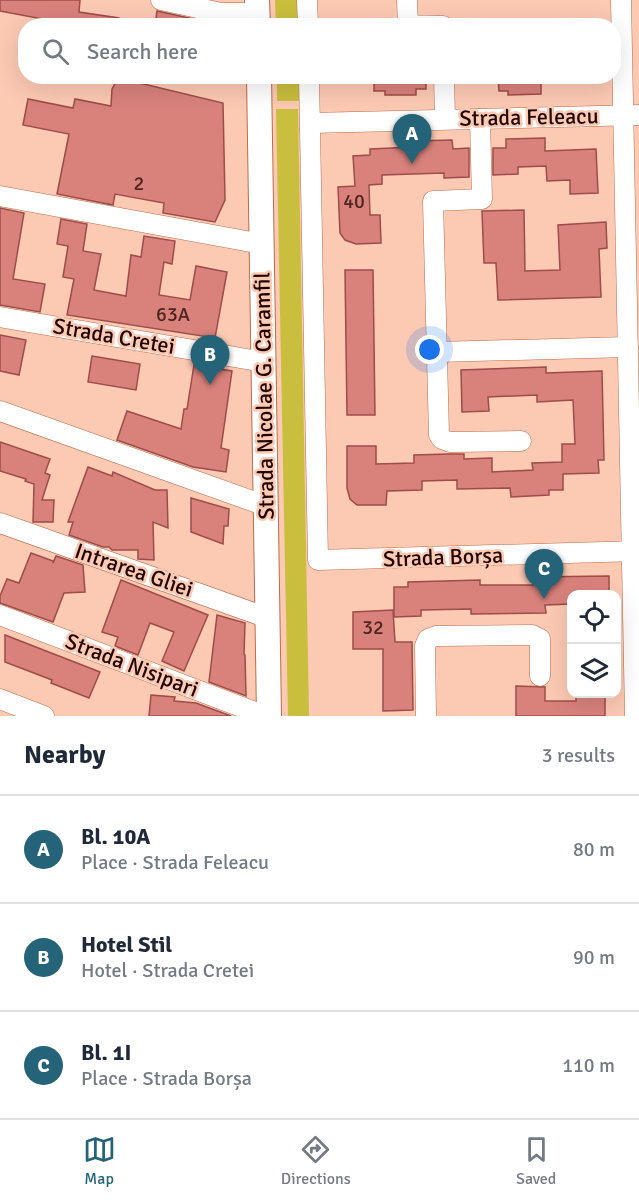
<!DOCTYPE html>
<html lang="en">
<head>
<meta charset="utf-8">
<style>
  :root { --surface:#fff; --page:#f2f2f3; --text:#1f2937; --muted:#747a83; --line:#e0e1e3; --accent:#246378 }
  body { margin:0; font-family:Signika,sans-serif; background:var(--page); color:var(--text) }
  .controls { position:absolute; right:18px; bottom:18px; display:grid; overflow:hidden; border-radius:12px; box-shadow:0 6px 24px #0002 }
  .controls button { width:54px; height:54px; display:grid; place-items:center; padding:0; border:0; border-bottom:2px solid var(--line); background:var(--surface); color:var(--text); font:30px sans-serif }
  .you { position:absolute; left:430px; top:350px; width:21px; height:21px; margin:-15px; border:4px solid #fff; border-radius:50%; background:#1a73e8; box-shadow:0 0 0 9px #1a73e833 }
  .badge { display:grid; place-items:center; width:39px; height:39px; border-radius:50%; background:var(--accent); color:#fff; font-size:20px; font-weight:700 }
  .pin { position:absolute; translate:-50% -50px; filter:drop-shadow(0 2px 3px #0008) }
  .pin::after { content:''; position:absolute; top:32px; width:21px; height:18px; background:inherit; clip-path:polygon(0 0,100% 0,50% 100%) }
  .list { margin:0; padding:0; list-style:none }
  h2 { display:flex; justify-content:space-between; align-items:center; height:78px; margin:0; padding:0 24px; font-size:26px }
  h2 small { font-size:20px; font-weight:400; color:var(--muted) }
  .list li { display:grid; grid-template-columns:39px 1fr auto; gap:18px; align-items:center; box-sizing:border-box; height:108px; padding:0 24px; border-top:2px solid var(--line) }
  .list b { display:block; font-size:22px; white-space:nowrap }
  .list p { margin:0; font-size:20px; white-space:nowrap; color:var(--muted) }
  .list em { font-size:20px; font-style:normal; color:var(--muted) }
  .icon { flex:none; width:33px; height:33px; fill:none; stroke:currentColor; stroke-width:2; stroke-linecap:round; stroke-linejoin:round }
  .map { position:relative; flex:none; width:639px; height:716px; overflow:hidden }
  .search { position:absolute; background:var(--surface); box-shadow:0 6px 24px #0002; left:18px; right:18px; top:18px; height:66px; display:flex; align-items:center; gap:15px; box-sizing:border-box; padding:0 21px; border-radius:24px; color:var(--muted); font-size:22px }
  .sheet { height:402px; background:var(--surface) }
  nav { display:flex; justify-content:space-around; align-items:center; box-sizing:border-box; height:84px; border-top:2px solid var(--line); background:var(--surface); font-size:16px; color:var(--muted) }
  nav a { display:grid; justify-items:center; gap:3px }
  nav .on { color:var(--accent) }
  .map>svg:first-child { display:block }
  .green { fill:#c9be3d }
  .building { fill:#d9827c; stroke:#9e4c48; stroke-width:1.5 }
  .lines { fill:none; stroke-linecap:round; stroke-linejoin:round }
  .minor-casing { stroke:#ba6d4a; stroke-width:21 }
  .major-casing { stroke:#ba6d4a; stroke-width:26 }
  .minor { stroke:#fff; stroke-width:20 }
  .major { stroke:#fff; stroke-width:24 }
  .labels { text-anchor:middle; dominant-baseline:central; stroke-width:5; stroke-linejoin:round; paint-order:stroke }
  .number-label { font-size:20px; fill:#4e241f }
  .street-label { font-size:22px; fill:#200400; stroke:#fcc9b3 }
</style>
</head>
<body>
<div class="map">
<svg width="639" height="716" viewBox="0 0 639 716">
  <rect width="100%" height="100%" fill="#fcc9b3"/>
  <!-- green -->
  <g class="green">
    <polygon points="275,0 298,0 298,25 276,25"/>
    <rect x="277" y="77" width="22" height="24"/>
    <polygon points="276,109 298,109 309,716 288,716"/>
  </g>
  <!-- building -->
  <g class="building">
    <polygon points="0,0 80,0 79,12 119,18 119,26 47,26 48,20 0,11"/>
    <polygon points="157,11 221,25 221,26 155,26"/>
    <polygon points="123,76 132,76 131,81 223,103 225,200 215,222 163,213 164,203 115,194 113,205 57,194 69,134 23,125 28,99 73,108 75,99 111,106 112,89 116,82"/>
    <polygon points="374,76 426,76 426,89 416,89 416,95 385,95 385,91 374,91"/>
    <polygon points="498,76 541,76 541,94 508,95 508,91 499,91"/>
    <polygon points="545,138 545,151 596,149 598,193 570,194 570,180 547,181 546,166 518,167 518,174 493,175 493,148 506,148 506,139"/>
    <polygon points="452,140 453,149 469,148 469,177 444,178 444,173 382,175 382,184 369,185 370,215 380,215 381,243 356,244 345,240 340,233 338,187 355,186 353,156 370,155 370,149 413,147 413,141"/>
    <polygon points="0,208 24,213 13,279 45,284 40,312 0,305"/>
    <polygon points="524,210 525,271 560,270 558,225 606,222 607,248 599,249 601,297 498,300 496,263 484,263 482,211"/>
    <polygon points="61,219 87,224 83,251 101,254 94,290 126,296 131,255 141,257 144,236 175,241 172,264 164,262 159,295 190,300 196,266 227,272 215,338 67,315 74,279 63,277 68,246 57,244"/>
    <polygon points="345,270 373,270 375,415 347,415"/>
    <polygon points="0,335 26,340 19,375 0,371"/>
    <polygon points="92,356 140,364 136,390 88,382"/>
    <polygon points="194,365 232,371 221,448 229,450 226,472 193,467 117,440 127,411 181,429 184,409 187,409"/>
    <polygon points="546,367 546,373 602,371 604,460 598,460 599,473 563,474 563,490 549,490 549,495 511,497 510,488 457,489 457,480 422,481 422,490 387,491 386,505 357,505 350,499 347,488 347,446 376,446 376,464 414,463 414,455 449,454 464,454 464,459 492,458 492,472 533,470 532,463 562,462 562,444 575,444 573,400 537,402 537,395 488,397 489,411 462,412 461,370"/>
    <polygon points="0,442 50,459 45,473 50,475 42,500 54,500 53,522 33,522 34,484 25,481 26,479 0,471"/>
    <polygon points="88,467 112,476 113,472 155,490 167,490 168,528 153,522 154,560 138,559 138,550 112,550 109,547 103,547 69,535 73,522 68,522"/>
    <polygon points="191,498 229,509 228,526 224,526 223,544 191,532"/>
    <polygon points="31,553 53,561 53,563 56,556 83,565 85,592 64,593 53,622 0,603 0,596 7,579 19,583"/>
    <polygon points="609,576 609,594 572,594 572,604 545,605 546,613 471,614 471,609 421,610 421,616 394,617 394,587 408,587 408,582 480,580 480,585 533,585 532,577"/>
    <polygon points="121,580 208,615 184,671 162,661 174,632 150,623 138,655 115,646 118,637 102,632"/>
    <polygon points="393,610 395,642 412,642 413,710 383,711 383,649 353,649 353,612"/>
    <polygon points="217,615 245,623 244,654 245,655 246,696 209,682"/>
    <polygon points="5,635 100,672 89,698 51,683 52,680 5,662"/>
    <polygon points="516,686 545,687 545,701 576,701 576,693 605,693 605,716 516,716"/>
    <polygon points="151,695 175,697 174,701 196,703 231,716 149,716"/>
  </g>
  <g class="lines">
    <!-- minor casing -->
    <g class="minor-casing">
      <g id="minor">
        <polyline points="161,0 221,13 258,13"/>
        <polyline points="307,0 308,26"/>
        <polyline points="407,0 408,25 443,26"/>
        <polyline points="621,0 635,716"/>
        <polyline points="309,76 318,560 639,551"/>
        <polyline points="444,76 445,119"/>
        <polyline points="480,119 482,199 433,201 439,435 442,439 450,442 521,441"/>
        <polyline points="311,123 639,115"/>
        <polyline points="0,196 262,244"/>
        <polyline points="0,317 264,362"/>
        <polyline points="437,352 628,347"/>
        <polyline points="0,411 266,506"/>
        <polyline points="0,523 268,618"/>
        <polyline points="0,615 265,716"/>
        <polyline points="0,699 44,716"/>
        <polyline points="426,716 425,646 428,639 436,636 532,635 540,639 540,676"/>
      </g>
    </g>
    <!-- major casing -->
    <g class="major-casing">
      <g id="major">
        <polyline points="257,0 258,26"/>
        <polyline points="259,76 269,716"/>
      </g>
    </g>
    <!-- minor -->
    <use href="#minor" class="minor"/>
    <!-- major -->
    <use href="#major" class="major"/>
  </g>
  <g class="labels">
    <!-- number labels -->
    <g class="number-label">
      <text x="139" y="183">2</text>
      <text x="354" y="201">40</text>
      <text x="173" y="314">63A</text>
      <text x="373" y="627">32</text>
    </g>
    <!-- street labels -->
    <g class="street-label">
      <text transform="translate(529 117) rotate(-1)">Strada Feleacu</text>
      <text transform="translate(114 336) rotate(10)">Strada Cretei</text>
      <text transform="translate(264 396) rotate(-91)">Strada Nicolae G. Caramfil</text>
      <text transform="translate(443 557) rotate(-2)">Strada Borșa</text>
      <text transform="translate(134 570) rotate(19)">Intrarea Gliei</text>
      <text transform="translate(132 665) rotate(21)">Strada Nisipari</text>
    </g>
  </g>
</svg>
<div class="controls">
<button><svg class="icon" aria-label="locate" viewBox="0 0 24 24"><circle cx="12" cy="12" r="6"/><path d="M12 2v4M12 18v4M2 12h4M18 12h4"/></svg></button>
<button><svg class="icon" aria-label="layers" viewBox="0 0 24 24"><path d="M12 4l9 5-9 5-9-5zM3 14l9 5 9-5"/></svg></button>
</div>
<div class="you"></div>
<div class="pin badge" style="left:412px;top:164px">A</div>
<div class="pin badge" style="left:210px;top:385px">B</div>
<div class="pin badge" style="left:544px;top:599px">C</div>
<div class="search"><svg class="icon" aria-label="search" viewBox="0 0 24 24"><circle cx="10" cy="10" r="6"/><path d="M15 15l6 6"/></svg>Search here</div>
</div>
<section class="sheet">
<h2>Nearby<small>3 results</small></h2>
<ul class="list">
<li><span class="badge">A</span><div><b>Bl. 10A</b><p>Place · Strada Feleacu</p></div><em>80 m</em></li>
<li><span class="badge">B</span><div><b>Hotel Stil</b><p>Hotel · Strada Cretei</p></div><em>90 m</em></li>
<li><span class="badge">C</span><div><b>Bl. 1I</b><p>Place · Strada Borșa</p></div><em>110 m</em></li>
</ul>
</section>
<nav>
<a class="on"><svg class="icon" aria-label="map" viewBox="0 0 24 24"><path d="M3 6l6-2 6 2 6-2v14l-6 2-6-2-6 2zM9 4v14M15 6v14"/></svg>Map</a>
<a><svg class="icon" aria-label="directions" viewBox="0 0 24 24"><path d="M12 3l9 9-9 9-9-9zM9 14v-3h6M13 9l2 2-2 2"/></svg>Directions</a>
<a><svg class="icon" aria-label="saved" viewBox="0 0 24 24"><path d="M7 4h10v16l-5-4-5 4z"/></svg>Saved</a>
</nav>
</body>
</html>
